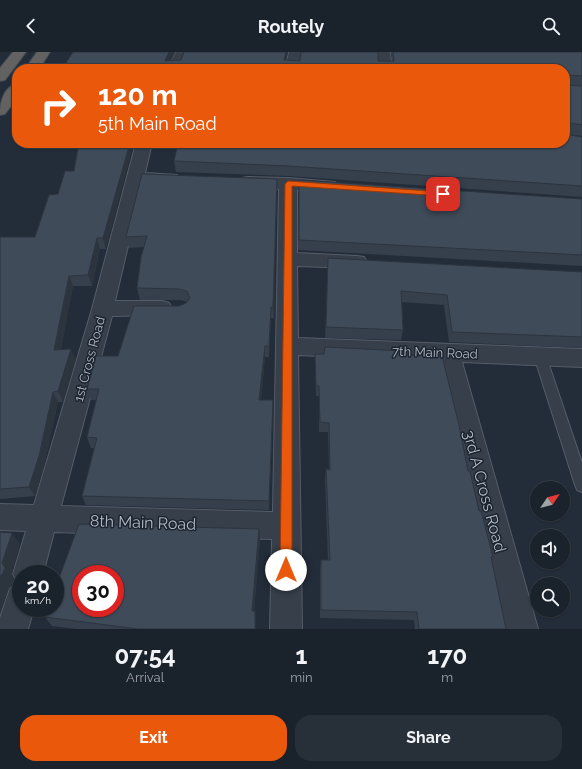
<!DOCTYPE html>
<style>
body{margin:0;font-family:Raleway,sans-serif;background:#272f38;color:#f1f3f6;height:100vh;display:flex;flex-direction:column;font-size:15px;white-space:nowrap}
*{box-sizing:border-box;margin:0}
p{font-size:13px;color:#9fa4a9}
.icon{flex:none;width:22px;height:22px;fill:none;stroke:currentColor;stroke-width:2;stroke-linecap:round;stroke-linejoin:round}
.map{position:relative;height:577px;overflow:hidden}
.panel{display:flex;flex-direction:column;background:#1a222c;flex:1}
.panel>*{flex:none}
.guide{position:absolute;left:12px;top:12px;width:558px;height:84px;border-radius:16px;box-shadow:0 1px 3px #0004,0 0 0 1px #383f48;background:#ea580c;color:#fff;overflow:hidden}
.needle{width:26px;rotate:55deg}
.controls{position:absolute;left:530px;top:429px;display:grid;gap:8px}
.controls a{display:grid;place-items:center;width:40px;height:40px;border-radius:50%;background:#1a222c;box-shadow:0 1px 3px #0004,0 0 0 1px #383f48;font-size:20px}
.speed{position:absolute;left:12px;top:513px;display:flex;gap:8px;font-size:20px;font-weight:700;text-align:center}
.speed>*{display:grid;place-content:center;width:52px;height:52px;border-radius:50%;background:#1a222c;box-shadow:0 1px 3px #0004,0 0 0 1px #383f48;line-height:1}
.speed small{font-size:10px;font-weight:400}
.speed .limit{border:6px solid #d22;background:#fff;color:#111}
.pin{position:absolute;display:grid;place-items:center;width:34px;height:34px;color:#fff;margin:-17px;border-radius:8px;box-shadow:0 2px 6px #0006}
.me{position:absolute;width:44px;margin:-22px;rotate:0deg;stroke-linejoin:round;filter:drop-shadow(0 0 3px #0008)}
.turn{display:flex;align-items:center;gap:14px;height:84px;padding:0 20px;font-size:18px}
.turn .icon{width:52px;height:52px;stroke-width:2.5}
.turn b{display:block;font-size:28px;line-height:34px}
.eta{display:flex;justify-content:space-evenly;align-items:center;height:68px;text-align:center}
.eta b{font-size:24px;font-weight:700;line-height:28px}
.button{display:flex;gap:8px;margin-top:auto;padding:8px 20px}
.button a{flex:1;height:46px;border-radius:16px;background:#ea580c;color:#fff;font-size:16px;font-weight:700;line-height:46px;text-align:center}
.button a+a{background:#272f38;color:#f1f3f6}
header{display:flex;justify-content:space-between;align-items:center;height:52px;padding:0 20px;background:#1a222c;font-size:18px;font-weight:700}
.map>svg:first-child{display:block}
</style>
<header><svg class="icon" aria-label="back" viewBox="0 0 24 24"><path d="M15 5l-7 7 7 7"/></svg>Routely<svg class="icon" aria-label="search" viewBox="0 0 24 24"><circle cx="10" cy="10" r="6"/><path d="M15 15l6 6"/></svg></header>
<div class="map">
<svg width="582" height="577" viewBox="0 0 582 577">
<rect width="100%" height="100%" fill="#232d3a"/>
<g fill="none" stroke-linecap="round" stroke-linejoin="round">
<defs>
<path id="service" d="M540,299L544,301L546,304L582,411V440L577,438L575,433L534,304L536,301Z"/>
<path id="minor" d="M176,0H188L181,17H167Z
M289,0H301L299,17H285Z
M378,0H390L392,17H378Z
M136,91H152L145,121L177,123L179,127L177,131L171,132L143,130L115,249H162L169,251L172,256L169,261L162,263L112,264L61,454L273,460L279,137L242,134L240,130L242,126L248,125L288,126L335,130L338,134L335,138L329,139L297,138V201L357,204L364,205L367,210L364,215L357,216L297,214L298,286L582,297V315L462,310L538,577H506L439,309L298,303L302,577H270L272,487L54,480L43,522H21V556H34L28,577H0V566L10,536L19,533L13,522L26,479L0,478V452L34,453L92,257Z"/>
<path id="trunk" d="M13,0H26L5,28L0,29V16Z
M37,0H50L39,17H25Z
M17,32V46L5,62L0,63C0,51 3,35 17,32Z"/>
</defs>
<use href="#service" stroke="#555d68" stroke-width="2"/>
<use href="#minor" stroke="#555d68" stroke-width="2"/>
<use href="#trunk" stroke="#424a55" stroke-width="2"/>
<use href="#service" fill="#363f4a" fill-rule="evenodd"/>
<use href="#minor" fill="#363f4a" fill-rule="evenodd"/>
<use href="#trunk" fill="#626260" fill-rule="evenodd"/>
</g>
<path fill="#36404d" d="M175,0L171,8H181L184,0H288L286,8L378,9H392L391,0H582V84L566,82L582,85V145L288,124L176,120L174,109L565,91V17H62Z
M79,91L106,197H100L92,234H73L61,297L76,307L63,350H58L44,414L35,444L0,447V185H35L58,142L74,119Z
M277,127L274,266H271L269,305H265L261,348H273V359L269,458L86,453L82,444L94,396H91L87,385L96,348H91L87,337L118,304L179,254L186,251L188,250L181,248H140L137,236L144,195L129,196L126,185Z
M299,128L582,147V214L298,198Z
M328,217L582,220V296L449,290L444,253L402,250L403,278L401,288L325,286Z
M315,302L404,303L468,419L479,459L493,505L492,508L506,577H415L414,568L320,566V516L321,508H328L325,427L326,417H329L328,380H319V344H316Z
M260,488L254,559H255L256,568V577H77L52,574L45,565Z"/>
<path fill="#2c343e" d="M169,0H175L167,17L165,9Z
M286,0H288L284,17V8Z
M130,91H134L106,197L103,186Z
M277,127V137L274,266L273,255Z
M97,186L100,197L92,234L88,223Z
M69,224L73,234L59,308L54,298Z
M271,255V266L269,305V294Z
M265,294V305L260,358L259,348Z
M71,297L76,307L63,350L58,339Z
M53,340L58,350L44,414L35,444L29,435Z
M273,348V359L269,458V449Z
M259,477L260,488L253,568L252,559Z
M12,481L20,492L12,522L14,527L12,534L9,536L0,561V524L2,511Z
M255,559L256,568V577H255Z"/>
<path fill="#3f4b59" stroke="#2c343e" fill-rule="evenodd" d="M73,0H169L165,9L181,8L184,0H286L284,8L300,9L301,0H378V9H394L393,0H582V24L567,23V33L582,34V73L569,71L567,79H565V17H62Z
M565,82L582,85V134L288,114L174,109L178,91H565Z
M79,91H130L103,186H97L88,223L69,224L54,298L71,297L58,339L53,340L39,404L29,435L0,437V185H35L49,143L58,142L65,119H74Z
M142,122L277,127L273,255H271L269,294H265L259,348H273L269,449L82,444L97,386L87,385L99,337H87L96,304H118L134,254H179L186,251L190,246L187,239L179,237L137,236L141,205L147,184L126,185Z
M299,128L582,147V203L299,188Z
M328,206L582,220V285L452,280L447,243L401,239L403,278L326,275Z
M325,295L404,299V303L442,304L459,373L468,419H470L479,459H481L493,505H491L506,577H419L417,560L321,558V508H330L326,417L330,418L329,371L320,370L319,334H316L315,302H324Z
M79,472L259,477L252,559H255V577H138L45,565L48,556H55V537ZM81,522H115V556H81Z
M0,480L12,481L2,511L5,516L2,523L0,524Z"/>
<path fill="#ea580c" stroke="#983908" d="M288,129L443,140L446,142L443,144L292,134V518L290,522L286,524L281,522L280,518L285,132Z"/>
<g text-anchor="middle" stroke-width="3" stroke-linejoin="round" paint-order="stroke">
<g font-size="13" fill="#b2bac6" stroke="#1c242f">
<text transform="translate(435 300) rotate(2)" y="5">7th Main Road</text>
<text transform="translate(89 307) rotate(-75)" y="5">1st Cross Road</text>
</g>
<g font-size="16" fill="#b2bac6" stroke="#1c242f">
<text transform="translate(485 439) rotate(75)" y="6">3rd A Cross Road</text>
<text transform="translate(143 470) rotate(2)" y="6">8th Main Road</text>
</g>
</g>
</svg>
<div class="controls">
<a><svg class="needle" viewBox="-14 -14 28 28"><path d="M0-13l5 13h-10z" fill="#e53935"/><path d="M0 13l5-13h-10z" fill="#9fa4a9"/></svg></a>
<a><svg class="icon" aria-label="sound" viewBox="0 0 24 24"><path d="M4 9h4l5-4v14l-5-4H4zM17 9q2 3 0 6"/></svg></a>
<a><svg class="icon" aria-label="search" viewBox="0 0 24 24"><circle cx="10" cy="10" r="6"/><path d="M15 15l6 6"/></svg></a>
</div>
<div class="speed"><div>20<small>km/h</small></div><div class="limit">30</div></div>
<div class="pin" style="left:443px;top:142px;background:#d93025"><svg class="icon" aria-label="arrive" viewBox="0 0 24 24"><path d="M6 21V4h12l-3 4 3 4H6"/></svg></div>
<svg class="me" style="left:286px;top:518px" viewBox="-20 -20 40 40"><circle r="19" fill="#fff"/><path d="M0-13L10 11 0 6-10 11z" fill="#ea580c"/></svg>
<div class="guide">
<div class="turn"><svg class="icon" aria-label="right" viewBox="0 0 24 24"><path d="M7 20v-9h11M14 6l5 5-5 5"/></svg><div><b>120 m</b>5th Main Road</div></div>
</div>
</div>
<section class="panel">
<div class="eta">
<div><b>07:54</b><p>Arrival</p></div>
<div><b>1</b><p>min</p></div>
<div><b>170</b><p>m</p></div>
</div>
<div class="button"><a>Exit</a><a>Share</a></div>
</section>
